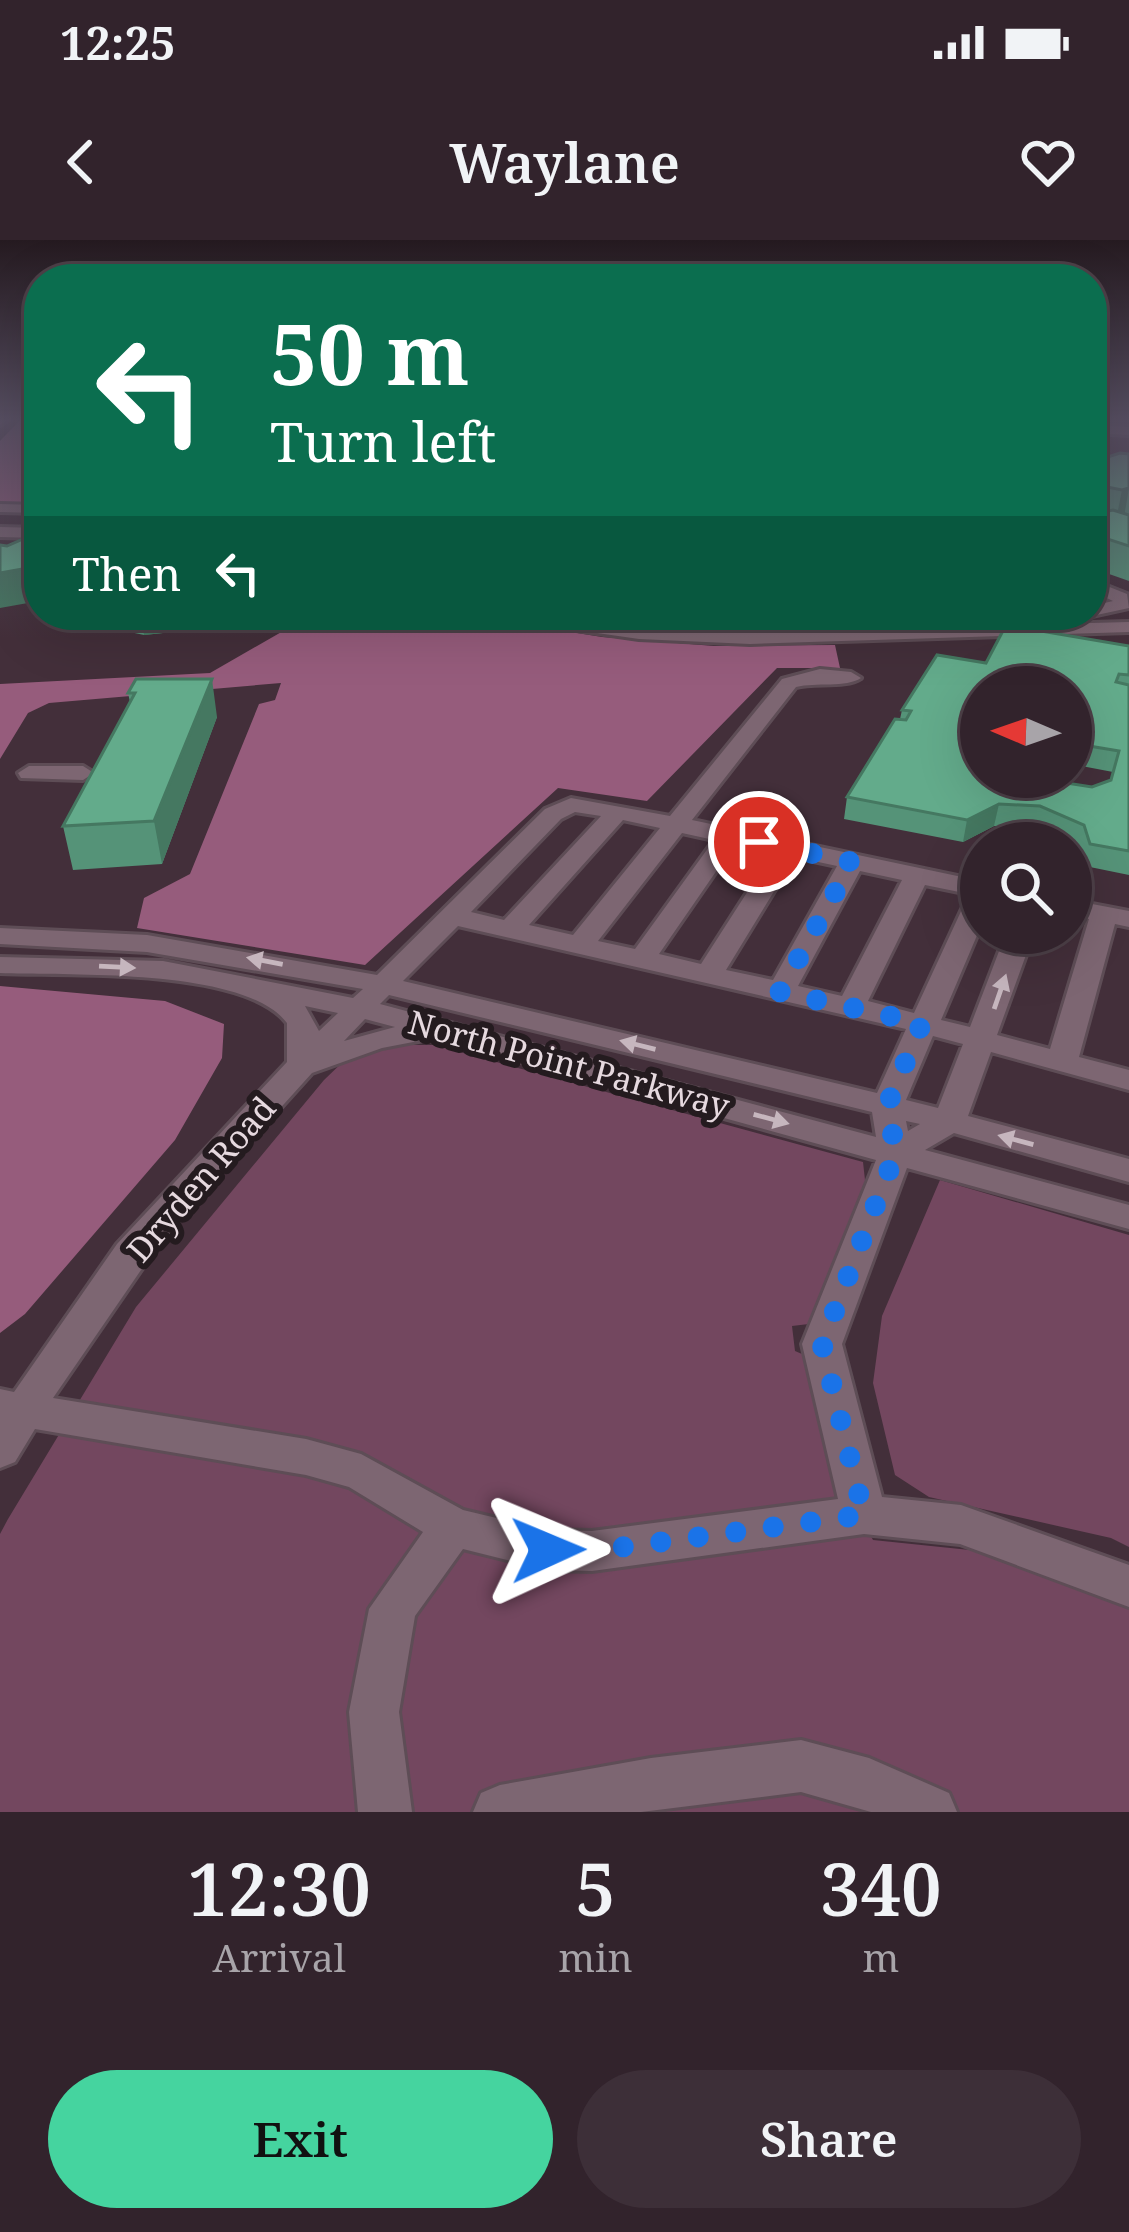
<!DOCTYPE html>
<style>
body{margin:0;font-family:"Noto Serif",serif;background:#3d2f38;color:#f1f3f6;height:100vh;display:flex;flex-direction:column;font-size:45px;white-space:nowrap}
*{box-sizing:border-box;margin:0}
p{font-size:39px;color:#a8a4a9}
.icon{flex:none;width:66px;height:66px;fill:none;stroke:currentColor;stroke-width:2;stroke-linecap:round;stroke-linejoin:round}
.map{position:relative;height:1572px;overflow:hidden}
.sheet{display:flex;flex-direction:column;background:#32232c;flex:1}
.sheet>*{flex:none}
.hud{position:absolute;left:24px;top:24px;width:1083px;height:366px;border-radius:48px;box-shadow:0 12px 48px #0002,0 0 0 3px #4d4048;background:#0b6e4f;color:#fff;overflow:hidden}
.needle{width:78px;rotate:272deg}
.controls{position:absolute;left:960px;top:426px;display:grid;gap:24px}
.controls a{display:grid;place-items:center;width:132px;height:132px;border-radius:50%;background:#32232c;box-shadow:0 12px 48px #0002,0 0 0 3px #4d4048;font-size:60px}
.pin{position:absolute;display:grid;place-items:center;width:102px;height:102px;color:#fff;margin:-51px;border:6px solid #fff;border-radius:50%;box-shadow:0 3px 12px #0007}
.me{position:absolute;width:132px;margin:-66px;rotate:89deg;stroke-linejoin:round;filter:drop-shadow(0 0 9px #0008)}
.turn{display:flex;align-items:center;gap:42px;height:252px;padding:0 48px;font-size:54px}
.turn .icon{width:156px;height:156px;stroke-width:2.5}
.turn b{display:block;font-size:84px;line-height:102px}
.then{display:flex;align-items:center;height:114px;padding:0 48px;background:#0003;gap:24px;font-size:45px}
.eta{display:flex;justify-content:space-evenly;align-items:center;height:204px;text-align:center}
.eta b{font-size:72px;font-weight:600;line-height:84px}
.cta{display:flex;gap:24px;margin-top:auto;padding:24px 48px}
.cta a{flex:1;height:138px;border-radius:72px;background:#45d49f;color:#111;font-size:48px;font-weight:600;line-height:138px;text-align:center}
.cta a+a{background:#3d2f38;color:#f1f3f6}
.status{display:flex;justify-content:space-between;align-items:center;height:84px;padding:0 60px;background:#32232c;direction:ltr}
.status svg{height:33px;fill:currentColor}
header{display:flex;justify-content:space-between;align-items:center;height:156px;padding:0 48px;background:#32232c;font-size:54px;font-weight:600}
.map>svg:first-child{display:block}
</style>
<div class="status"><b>12:25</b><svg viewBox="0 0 49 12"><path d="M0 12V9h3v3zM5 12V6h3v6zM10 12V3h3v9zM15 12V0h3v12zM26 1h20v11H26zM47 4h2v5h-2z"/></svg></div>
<header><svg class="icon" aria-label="back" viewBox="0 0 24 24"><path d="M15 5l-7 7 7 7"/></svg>Waylane<svg class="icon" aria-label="heart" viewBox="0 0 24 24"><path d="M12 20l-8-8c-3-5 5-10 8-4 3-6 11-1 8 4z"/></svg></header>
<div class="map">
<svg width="1129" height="1572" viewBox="0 0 1129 1572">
<rect width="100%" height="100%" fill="#432f3a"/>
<path fill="#73475f" d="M395,805H434L863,922L866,949L817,1083L792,1086L795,1111L816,1120L841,1242L873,1300L989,1312L1129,1358V1572H0V1294L8,1279L136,1067L324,840L349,816Z
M940,940L1129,995V1307L1111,1298L929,1257L895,1235L873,1143L882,1076Z"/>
<path fill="#965c7c" d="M22,178H39V263H0V201Z
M311,375H466L602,397L714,406L835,405L840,428H777L647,561L558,548L365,725L137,688L144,658L190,634L259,464L275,460L281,443L49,463L28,473L0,519V444L210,433Z
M0,746L165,761L224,784L222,818L175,900L25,1074L0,1093Z"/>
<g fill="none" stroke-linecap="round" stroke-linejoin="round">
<defs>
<path id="minor" d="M1092,185L1129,187V195L1092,193Z
M0,264L39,265V273L0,272Z
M0,287L39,288V298L0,297Z
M1092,340L1127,354L1129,368L1092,376L1087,375H1092V366L1113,361L1092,351Z
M497,375L750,392L1129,382V392L750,404L639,399L506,380Z
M820,429L851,432L861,438C846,448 816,442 796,447L692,580L981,641V686L941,780L970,787L1006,693H1034L997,795L1050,809L1089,679L1071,676V660L1129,671V687L1115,684L1079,817L1129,830V850L991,812L968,876L1129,919V942L954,893L925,910L1129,965V989L907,928L842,1104L882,1257L961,1265L1129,1325V1367L960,1304L864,1294L592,1331L547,1330L463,1309L415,1376L399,1472L412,1572H358L349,1472L369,1369L423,1292L349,1247L306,1235L35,1189L15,1222L0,1228V1149L14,1152L117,1004L287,822V783C244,727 69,736 0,733V717L163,721L353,758L363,749L147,712L0,704V688L147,695L377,735L545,569L571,558L670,576L782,439ZM575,572L601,576L504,680L471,672L561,579ZM623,580L660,588L573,695L529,685ZM682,593L714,600L635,709L598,701ZM735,604L773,612L701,724L659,714ZM795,617L837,626L773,740L726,730ZM860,631L902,640L842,756L798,746ZM925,645L969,654L914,773L868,761ZM458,686L906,789L877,853L403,741ZM389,755L872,872L876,897L380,764ZM305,766L338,773L319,791ZM365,779L395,787L344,801ZM933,796L963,804L938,868L906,860ZM434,798L876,920L802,1104L838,1259L592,1291L547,1290L463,1270L361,1214L306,1199L53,1158L163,998L312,833L382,808ZM906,881L920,884L908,891Z
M29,526H83L94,533L83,540L21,538L18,533Z
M801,1500L869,1518L949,1553L957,1572H871L801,1552L641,1572H473L481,1553L500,1545L651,1518Z"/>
<path id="major" d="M0,178H11L0,185Z"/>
</defs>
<use href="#minor" stroke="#5e4d56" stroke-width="6"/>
<use href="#major" stroke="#5e4d56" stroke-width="6"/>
<use href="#minor" fill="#7d6672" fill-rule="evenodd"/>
<use href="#major" fill="#a97391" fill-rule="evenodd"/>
</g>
<path fill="#559378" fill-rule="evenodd" d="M1129,214V341L1092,328V222Z
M95,375H191V380L163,393L144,395L97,385Z
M1129,406V635L1085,626L1078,607L1035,588L994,586L963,602L844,579L847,557L900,479L902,470L986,423ZM981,447H1071V524L1113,532L1111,540L1092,547L981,537Z
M136,439L217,477L162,624L73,630L63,586L130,462L128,453Z"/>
<path fill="#457861" d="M1129,248L1124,277L1116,280L1122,250Z
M39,326V361L0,368V333Z
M140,375H191V380L163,393L144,395Z
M212,439L217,477L162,624L154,581Z
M999,564L994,586L963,602L967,580Z"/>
<path fill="#63ab8b" stroke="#457861" stroke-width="3" fill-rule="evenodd" d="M1120,213L1129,214V248L1122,250L1092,244V222Z
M1113,270L1129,275V306L1092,294V274Z
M39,292V326L0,333V305L7,306Z
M1006,385L1129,406V435L1119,434L1116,442L1129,445V611L1090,604L1084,585L1040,566L999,564L967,580L847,557L895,479L906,480L911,471L902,470L937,415L986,423ZM981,447H1071V503L1119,511L1111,540L1092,547L1028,537H981Z
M136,439H212L154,581L63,586L135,453H128Z"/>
<defs><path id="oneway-solid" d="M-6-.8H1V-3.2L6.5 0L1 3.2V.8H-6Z" transform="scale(3)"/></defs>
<g fill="#c6b6be">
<use href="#oneway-solid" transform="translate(265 721) rotate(-169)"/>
<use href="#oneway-solid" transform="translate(117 727) rotate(3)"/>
<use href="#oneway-solid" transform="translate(1000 752) rotate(-71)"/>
<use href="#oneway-solid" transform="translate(638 805) rotate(-166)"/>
<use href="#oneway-solid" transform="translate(771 879) rotate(15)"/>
<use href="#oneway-solid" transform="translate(1016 900) rotate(-165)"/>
</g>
<linearGradient id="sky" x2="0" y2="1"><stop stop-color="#251a20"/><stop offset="0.45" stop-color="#554d60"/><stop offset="1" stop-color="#554d60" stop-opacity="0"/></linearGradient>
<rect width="1129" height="398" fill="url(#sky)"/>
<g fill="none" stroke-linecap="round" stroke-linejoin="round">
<path stroke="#1a73e8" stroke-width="21" stroke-dasharray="0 37.8" d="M548,1310L592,1311L864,1275L822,1104L896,912L887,866L922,783L780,752L852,622L759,602"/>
</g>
<g text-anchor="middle" stroke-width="12" stroke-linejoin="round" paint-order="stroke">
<g font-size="33" fill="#e6d9df" stroke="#241b1f">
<text transform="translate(569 824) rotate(15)" y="12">North Point Parkway</text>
<text transform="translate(201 939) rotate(-49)" y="12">Dryden Road</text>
</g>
</g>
</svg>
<div class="controls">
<a><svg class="needle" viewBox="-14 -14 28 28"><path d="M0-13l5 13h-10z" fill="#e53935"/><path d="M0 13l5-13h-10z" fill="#a8a4a9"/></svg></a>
<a><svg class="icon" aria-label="search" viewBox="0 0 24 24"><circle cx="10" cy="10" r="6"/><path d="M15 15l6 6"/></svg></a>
</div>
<div class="pin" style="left:759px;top:602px;background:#d93025"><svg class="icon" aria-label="arrive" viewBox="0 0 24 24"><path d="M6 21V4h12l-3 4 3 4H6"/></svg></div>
<svg class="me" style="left:548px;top:1310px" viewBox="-20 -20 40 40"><path d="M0-17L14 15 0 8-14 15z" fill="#1a73e8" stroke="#fff" stroke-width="4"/></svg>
<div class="hud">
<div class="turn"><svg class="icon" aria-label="left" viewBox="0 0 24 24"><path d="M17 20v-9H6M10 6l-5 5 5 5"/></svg><div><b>50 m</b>Turn left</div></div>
<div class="then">Then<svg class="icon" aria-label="left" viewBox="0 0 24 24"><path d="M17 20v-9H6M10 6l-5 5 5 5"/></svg></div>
</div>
</div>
<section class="sheet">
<div class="eta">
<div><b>12:30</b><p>Arrival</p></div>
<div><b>5</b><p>min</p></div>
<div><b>340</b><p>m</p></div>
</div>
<div class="cta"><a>Exit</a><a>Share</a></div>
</section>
